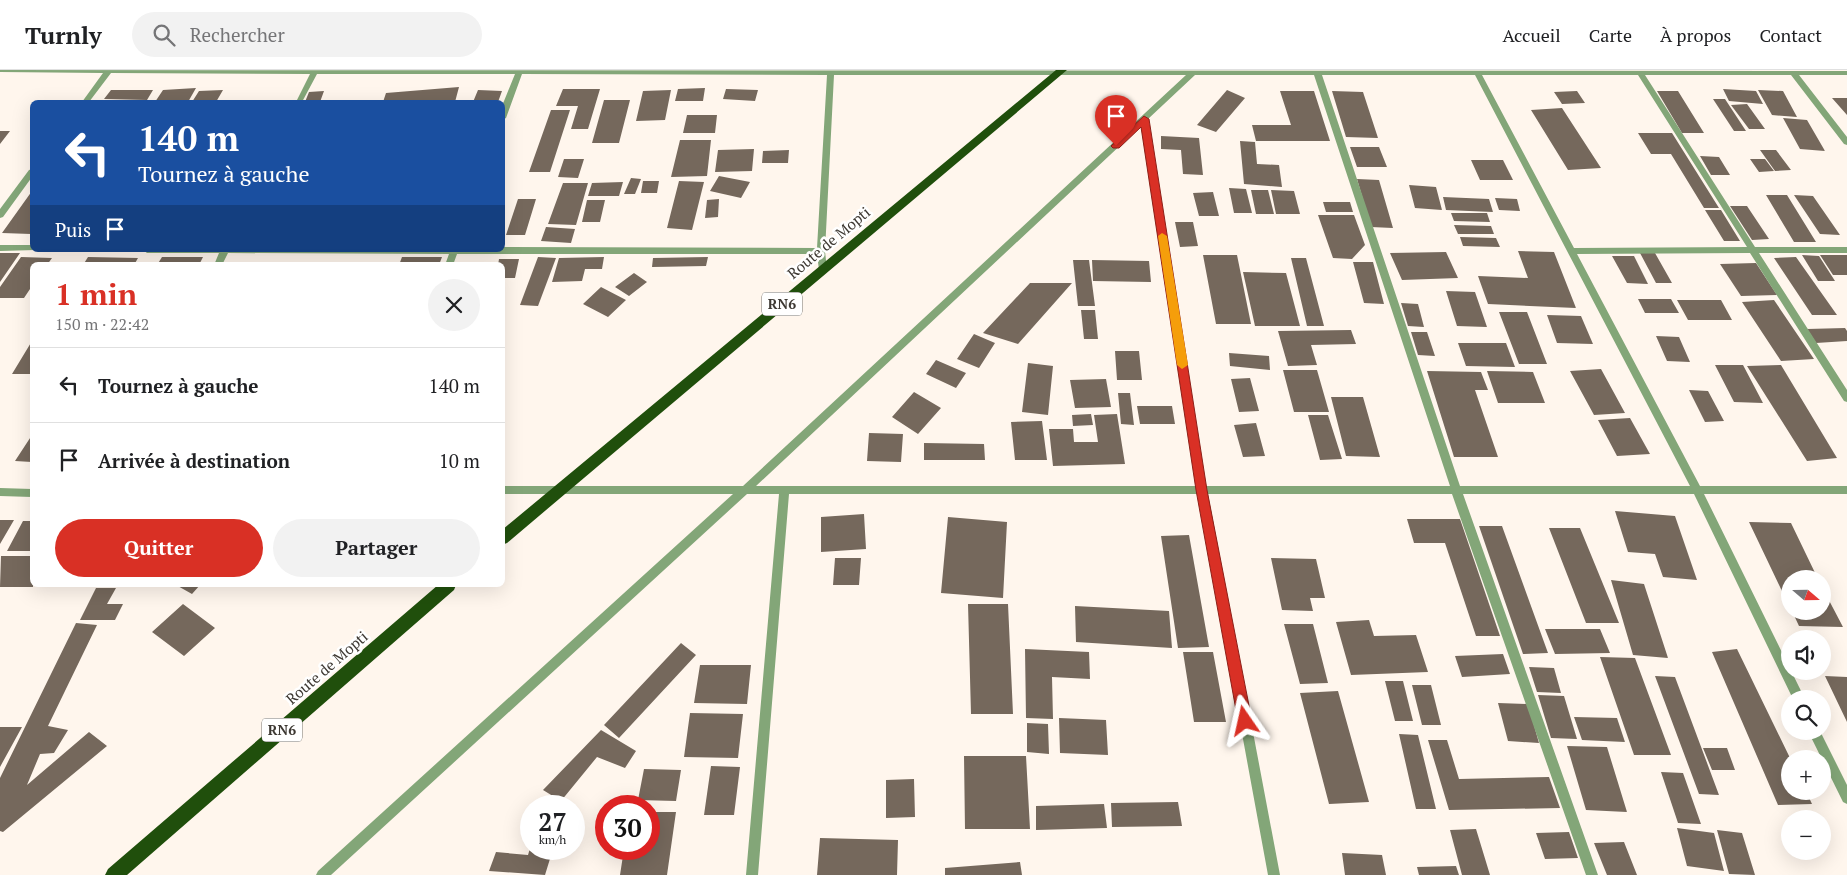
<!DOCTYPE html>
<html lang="fr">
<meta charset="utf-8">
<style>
body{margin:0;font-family:"PT Serif",serif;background:#f2f2f2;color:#202124;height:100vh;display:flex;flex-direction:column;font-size:19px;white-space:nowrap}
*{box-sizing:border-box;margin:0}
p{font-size:16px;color:#757577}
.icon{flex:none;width:28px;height:28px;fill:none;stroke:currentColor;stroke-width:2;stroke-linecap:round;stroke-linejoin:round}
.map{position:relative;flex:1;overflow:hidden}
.details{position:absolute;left:30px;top:192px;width:475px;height:325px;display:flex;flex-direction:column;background:#fff;border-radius:8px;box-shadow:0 5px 20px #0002}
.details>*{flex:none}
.hud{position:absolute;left:30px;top:30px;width:475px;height:152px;border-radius:8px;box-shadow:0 5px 20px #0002;background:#1a4fa0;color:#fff;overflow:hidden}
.needle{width:32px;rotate:110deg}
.buttons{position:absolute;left:1781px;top:500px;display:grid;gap:10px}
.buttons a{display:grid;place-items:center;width:50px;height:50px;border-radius:50%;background:#fff;box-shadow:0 5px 20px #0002;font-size:25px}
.speed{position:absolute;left:520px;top:725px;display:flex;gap:10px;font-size:25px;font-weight:700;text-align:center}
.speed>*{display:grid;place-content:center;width:65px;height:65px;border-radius:50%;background:#fff;box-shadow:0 5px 20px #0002;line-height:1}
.speed small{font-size:12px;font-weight:400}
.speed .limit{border:8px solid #d22;background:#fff;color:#111}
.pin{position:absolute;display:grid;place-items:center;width:42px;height:42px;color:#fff;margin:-51px -21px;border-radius:50% 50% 50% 0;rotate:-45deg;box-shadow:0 0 5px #0007}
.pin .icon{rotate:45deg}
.me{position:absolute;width:55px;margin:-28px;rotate:349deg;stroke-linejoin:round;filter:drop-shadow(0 0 4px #0008)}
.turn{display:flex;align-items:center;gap:18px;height:105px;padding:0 25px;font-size:22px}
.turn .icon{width:65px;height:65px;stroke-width:2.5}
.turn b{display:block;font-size:35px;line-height:42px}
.then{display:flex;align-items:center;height:48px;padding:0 25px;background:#0003;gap:10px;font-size:19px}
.round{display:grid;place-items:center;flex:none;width:52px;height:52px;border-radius:26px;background:#f2f2f2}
.overview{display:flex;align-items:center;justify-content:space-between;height:85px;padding:0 25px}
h1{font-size:30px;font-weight:700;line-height:38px;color:#d93025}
.action{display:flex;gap:10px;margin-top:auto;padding:10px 25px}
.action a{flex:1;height:58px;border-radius:30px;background:#d93025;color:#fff;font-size:20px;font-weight:700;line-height:58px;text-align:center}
.action a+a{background:#f2f2f2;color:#202124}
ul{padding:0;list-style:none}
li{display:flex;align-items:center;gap:15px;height:75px;padding:0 25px;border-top:1px solid #e0e0e0}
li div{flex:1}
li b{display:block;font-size:19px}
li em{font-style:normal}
header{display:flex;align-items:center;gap:30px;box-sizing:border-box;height:70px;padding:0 25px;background:#fff;border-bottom:1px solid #e0e0e0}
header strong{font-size:24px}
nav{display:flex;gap:28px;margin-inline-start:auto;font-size:18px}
.search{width:350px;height:45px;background:#f2f2f2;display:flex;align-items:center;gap:12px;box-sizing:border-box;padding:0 18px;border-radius:28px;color:#757577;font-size:19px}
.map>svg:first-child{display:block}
</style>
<header>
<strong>Turnly</strong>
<div class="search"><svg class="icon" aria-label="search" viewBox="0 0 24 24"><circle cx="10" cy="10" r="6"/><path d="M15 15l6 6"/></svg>Rechercher</div>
<nav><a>Accueil</a><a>Carte</a><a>À propos</a><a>Contact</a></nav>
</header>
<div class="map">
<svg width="1847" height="805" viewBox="0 0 1847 805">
<rect width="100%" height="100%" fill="#fff6ed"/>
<path fill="#75685c" d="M459,17L455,32H383L386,23Z
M196,18L188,32H155L163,20Z
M705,18L703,31H675L678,19Z
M563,19H600L588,59H571L578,36H556Z
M726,19L758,20L755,31L723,29Z
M1723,19L1756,21L1763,34L1729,31Z
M111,20H153L147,30L104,29Z
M223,20L216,32H192L199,21Z
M478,20L502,21L498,32H473Z
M671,20L665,50L636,51L643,21Z
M1227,20L1245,28L1216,62L1197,55Z
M1758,20L1783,21L1797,47L1772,45Z
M324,21L320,32H305L309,22Z
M1280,21H1314L1330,71H1256L1252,55H1291Z
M1332,21L1363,22L1378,68L1346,67Z
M1577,21L1585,33L1562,34L1554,22Z
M1657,21H1678L1704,63H1682Z
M1832,28H1847V45Z
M1713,29H1725L1746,61H1734Z
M604,30H630L619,73H592Z
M1747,34L1765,59H1749L1731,35Z
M1562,38L1601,98L1568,100L1531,40Z
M551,40H570L550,102H529Z
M687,45H717L715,63H683Z
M1783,48L1807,50L1825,81L1800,79Z
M0,61H10L0,74Z
M1638,63H1672L1719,138H1704L1671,84H1651Z
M1161,66L1199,68L1203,105L1183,104L1181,80L1161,79Z
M680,70H711L707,106L671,107Z
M1240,71L1255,72L1257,94L1279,95L1282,117L1244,114Z
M1350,77H1379L1387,97H1357Z
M754,79L752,101L715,102L718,80Z
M789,80L788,93H762L763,81Z
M1760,80H1776L1791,100L1775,101Z
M1700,86L1719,87L1730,105H1711Z
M564,89H584L578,108L558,107Z
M1750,89H1765L1774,101L1759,102Z
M1471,90H1503L1513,110H1480Z
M719,106L750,112L741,128L710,121Z
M631,108L641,109L635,124H624Z
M1357,109L1379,110L1393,158L1371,157Z
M643,111H659L657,123H641Z
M679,111L704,112L692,160L667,158Z
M623,112L619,126H588L592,113Z
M563,113H588L576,155L548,154Z
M1409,115L1436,117L1442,140L1415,138Z
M1229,118L1246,119L1252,143H1234Z
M1251,120H1268L1274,144H1256Z
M1271,120L1294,121L1300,144H1276Z
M32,121L31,164L2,163Z
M1213,122L1219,146H1199L1193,123Z
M1766,125H1787L1816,172H1794Z
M1794,125L1813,126L1840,165L1820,164Z
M1443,127L1489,129L1493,142L1446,140Z
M1495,128L1517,129L1520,141L1499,140Z
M518,129H536L525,165H506Z
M719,129L718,147L705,148L707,130Z
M587,130H605L600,152H582Z
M1323,132H1350L1353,142H1326Z
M1730,136H1747L1769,169L1752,170Z
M1705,140H1721L1740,171H1724Z
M1451,143H1487L1490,152L1454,151Z
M1318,145H1354L1365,175L1352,189L1333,188Z
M1175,152H1193L1198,176L1180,177Z
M1454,155L1491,156L1494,164H1458Z
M546,157L575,159L571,173L541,171Z
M1460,167L1496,168L1500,177L1463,176Z
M1518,181L1554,182L1576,238L1488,234L1478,206L1528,208Z
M1446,182L1458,208L1402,210L1390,183Z
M0,183H20L0,212Z
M1640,183H1655L1672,213H1656Z
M1203,185H1237L1251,254H1216Z
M1802,185L1819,186L1835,211H1818Z
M1820,185H1847V205H1833Z
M1612,186H1634L1648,214L1627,213Z
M21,187L52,188L47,195H32V216L24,228H0V217Z
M88,187L138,188L134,195H83Z
M162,187H203L199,195H157Z
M402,187H442L439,195H399Z
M538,187L556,188L538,236L520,235Z
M604,187L602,199H585L582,211L552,212L559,188Z
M708,187L706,196L652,197L653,188Z
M1796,187L1837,245H1812L1774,188Z
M1291,188H1306L1324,256H1307Z
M499,189H519L515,208H502V195H498Z
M1073,190H1089L1095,236H1078Z
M1092,190L1149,191L1151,212L1093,211Z
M1353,192H1373L1384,234L1364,233Z
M1756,193L1777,225L1741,226L1720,194Z
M1243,202L1286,203L1300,256H1255Z
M634,203L647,212L629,226L615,217Z
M1030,213H1072L1018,274L983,263Z
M601,217L626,230L608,247L583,234Z
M1446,221L1475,222L1487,257L1457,256Z
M1638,229H1671L1679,243H1645Z
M1677,230H1721L1732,250H1688Z
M1774,230L1814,289L1781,291L1742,232Z
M1401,233L1418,234L1424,257L1408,256Z
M1081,240H1095L1098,269H1084Z
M1499,242H1527L1547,294H1519Z
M1547,245L1581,246L1593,274L1557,273Z
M1845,258L1847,261V271L1816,273L1807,259Z
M1351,260L1356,274L1311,275L1317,295L1288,296L1278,261Z
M1411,262H1427L1435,286L1418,285Z
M974,264L995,273L979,298L957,289Z
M1656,266L1679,267L1690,292L1667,291Z
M32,271V304H12Z
M1458,273H1506L1515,297L1466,296Z
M1115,281H1139L1142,310H1117Z
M1229,283L1269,286L1270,300L1230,296Z
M936,290L966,303L956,318L926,304Z
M1028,293L1053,296L1048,345L1022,342Z
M1715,295H1743L1763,333L1734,332Z
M1781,295L1837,388L1807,391L1747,296Z
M1601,299L1625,343L1594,345L1570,301Z
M1283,300H1317L1329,342H1294Z
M1427,301L1481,302L1488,320H1475L1498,387H1454Z
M1487,301L1533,302L1545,333H1498Z
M1250,308L1259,341L1239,342L1231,309Z
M1106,309L1111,337L1075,338L1070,310Z
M1689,320L1708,321L1724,351L1705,352Z
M914,322L941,338L918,364L892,347Z
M1118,323H1130L1134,355L1121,354Z
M1331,327H1363L1380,387L1346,386Z
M1137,336H1172L1175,354H1140Z
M1091,344L1093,355L1073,356L1072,345Z
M1117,344L1125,394L1053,396L1049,359H1073L1074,372H1098L1094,345Z
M1308,345H1328L1342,389L1320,390Z
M1630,348L1650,384L1617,386L1598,350Z
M1042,351L1047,390H1015L1011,352Z
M1256,353L1265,386L1243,387L1234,355Z
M869,363L903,364L901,392L867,391Z
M32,365V392L15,391Z
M924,373L984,374L985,390H924Z
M1615,441L1675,446L1697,510L1663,507L1655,484L1628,482Z
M864,444L866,479L821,482V447Z
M948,447L1007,452L1003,528L941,523Z
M1407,449H1460L1500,566H1476L1445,473H1414Z
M0,450H14L0,474Z
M23,451H32V481H7Z
M1749,452L1791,453L1818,509H1790V538Z
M1479,456H1502L1548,583L1523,584Z
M1549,458H1580L1619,553H1586Z
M1189,465L1209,577L1178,578L1161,466Z
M1,486H32L33,517H0Z
M835,488H861L859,515H833Z
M1271,488L1316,489L1325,528H1310L1313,541L1282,540Z
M1611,510L1644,514L1668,588L1633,585Z
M176,515H200L192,524Z
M1822,517L1843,557L1799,556L1792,541H1822Z
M96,518H116L107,534H123L115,550H80Z
M183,534L215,558L184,586L152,562Z
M968,534H1008L1013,644H971Z
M1075,536L1169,541L1172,578L1076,572Z
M1369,550L1374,566L1416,565L1428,602L1351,605L1336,552Z
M76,553L97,555L48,656L68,660L54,683L40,684L27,715L89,662L107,676L3,762L0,761V708Z
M1284,554H1313L1328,613L1300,614Z
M1545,559H1600L1610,583L1555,584Z
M681,573L696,585L619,668L604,655Z
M1025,579L1089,582L1090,609L1052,607L1053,649L1026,648Z
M1737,579L1790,688V721H1806L1812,734L1778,735L1712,582Z
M1183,582H1213L1226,652H1194Z
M1503,584L1510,604L1462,607L1455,586Z
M1600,587L1635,588L1671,685H1634Z
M700,595H751L747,634L694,633Z
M1529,597L1554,598L1561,623L1537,622Z
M1655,606L1675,607L1719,725L1699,724Z
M1825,606L1847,607V652Z
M1385,611H1403L1413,651H1395Z
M1412,615H1431L1441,655H1422Z
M1338,621L1369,732L1329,734L1300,623Z
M1538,625L1564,626L1577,669L1551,668Z
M1498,633L1528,634L1539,673L1508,671Z
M690,643L743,644L738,688L684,687Z
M1574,647L1617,648L1625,672L1582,670Z
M1059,648L1106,650L1108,685L1060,683Z
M1027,653L1048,654L1049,684L1027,682Z
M0,657H22L0,697Z
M601,660L636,681L625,698L597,687L561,731L543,720Z
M1399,664L1418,665L1436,739H1416Z
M1428,670H1447L1459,709L1549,707L1560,738L1449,740Z
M1567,676L1607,677L1627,742L1586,740Z
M1703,678H1727L1735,700H1712Z
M964,686H1026L1030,759H965Z
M711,696L740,697L734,745H704Z
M644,699L681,700L676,731L638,730Z
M1661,702L1683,703L1701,754L1678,753Z
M914,709L915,747L886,748V710Z
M1178,732L1182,756L1112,757L1111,733Z
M1104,734L1107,758L1036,760V736Z
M649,742H676L667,805H620L624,779H649Z
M1677,758L1714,763L1724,801L1687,796Z
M1476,759L1490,805H1462L1450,760Z
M1717,760L1742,763L1755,805L1729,804Z
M1569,762L1578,788L1545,789L1536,763Z
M820,768L898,770L897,805H817Z
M1624,772L1637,805H1607L1594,773Z
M531,775V779H553L545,805L489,801L496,782L528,785Z
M1342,783L1382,785L1386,805H1345Z
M1020,792L1022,805H945V798Z
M1456,796L1459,805H1419L1417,797Z"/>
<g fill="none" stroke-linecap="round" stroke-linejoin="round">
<path fill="#83a678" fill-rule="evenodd" d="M0,0L1847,1V5H1799L1847,67V75L1844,74L1791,5H1645L1755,177H1847V183H1759L1847,320V332L1844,331L1750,183L1577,184L1700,416H1847V424H1704L1805,629H1793L1694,424H1463L1598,805H1586L1452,424H1208L1280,805H1268L1198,424H789L758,805H746L779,424H747L331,805H316L318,801L733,424H502V416H743L1186,5H834L825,181L827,200L823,203L819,200L817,184H457L453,195H445L449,184L228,183L222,195H214L219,183H147L143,180H502V177L817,178L827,5L522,4L506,48L502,50V36L515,4H317L302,32H296L310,4L111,3L89,32H82L103,3L0,2ZM1195,5H1314L1450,416H1206L1148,49ZM1322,5H1475L1690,416H1460ZM1482,5H1638L1747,177L1574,178ZM1141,56L1196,416H756Z
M32,99V107L3,147L0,148V139L29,100Z
M0,175H32V180H35L0,181Z
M0,418L32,419V427L0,426Z
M1808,661H1820L1847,715V734L1843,732Z"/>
<path fill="#204f0c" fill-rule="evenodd" d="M1056,0H1067L507,473L502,475V460Z
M438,515H456L454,520L127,805H105L108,799Z"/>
</g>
<path fill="#d93025" stroke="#8d1f18" d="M1144,46L1149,49L1207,420L1252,651L1250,656L1245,658L1240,656L1238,651L1196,420L1141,57L1119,78H1113L1111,76Z"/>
<path fill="#f59e0b" d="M1162,163L1167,166L1188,295L1182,299L1177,295L1158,166Z"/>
<g text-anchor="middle" stroke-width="5" stroke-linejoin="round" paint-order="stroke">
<g fill="#fff" stroke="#777470" stroke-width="1">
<rect x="762" y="222.5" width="40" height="23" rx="4"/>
<rect x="262" y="648.5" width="40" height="23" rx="4"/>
</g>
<g font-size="14" font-weight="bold" fill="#3d3832">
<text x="782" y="239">RN6</text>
<text x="282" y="665">RN6</text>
</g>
<g font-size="15" fill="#3d3832" stroke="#fff">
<text transform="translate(829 173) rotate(-40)" y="5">Route de Mopti</text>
<text transform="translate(327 598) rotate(-41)" y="5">Route de Mopti</text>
</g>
</g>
</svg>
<div class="buttons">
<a><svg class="needle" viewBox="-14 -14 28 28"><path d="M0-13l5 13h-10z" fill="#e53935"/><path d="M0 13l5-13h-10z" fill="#757577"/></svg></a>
<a><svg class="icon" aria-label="sound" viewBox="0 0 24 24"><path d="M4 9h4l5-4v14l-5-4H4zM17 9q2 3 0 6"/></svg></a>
<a><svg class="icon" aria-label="search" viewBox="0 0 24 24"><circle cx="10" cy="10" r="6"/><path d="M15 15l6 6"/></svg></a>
<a>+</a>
<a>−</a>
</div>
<div class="speed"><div>27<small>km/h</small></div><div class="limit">30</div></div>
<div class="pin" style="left:1116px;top:76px;background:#d93025"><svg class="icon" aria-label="arrive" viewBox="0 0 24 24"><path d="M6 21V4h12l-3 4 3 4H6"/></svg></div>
<svg class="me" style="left:1245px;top:651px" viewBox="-20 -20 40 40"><path d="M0-17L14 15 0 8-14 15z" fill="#d93025" stroke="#fff" stroke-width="4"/></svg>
<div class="hud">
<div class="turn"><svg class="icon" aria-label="left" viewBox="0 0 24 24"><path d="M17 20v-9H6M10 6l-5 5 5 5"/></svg><div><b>140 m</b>Tournez à gauche</div></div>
<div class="then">Puis<svg class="icon" aria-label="arrive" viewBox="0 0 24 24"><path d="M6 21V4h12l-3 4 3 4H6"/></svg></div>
</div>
<section class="details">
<div class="overview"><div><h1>1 min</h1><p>150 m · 22:42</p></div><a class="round"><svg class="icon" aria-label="close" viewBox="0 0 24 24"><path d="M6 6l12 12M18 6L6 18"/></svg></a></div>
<ul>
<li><svg class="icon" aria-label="left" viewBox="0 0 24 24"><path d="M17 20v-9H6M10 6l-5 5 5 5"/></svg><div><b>Tournez à gauche</b></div><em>140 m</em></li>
<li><svg class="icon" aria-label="arrive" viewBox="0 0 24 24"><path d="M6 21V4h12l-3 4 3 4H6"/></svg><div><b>Arrivée à destination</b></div><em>10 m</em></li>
</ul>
<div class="action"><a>Quitter</a><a>Partager</a></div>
</section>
</div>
